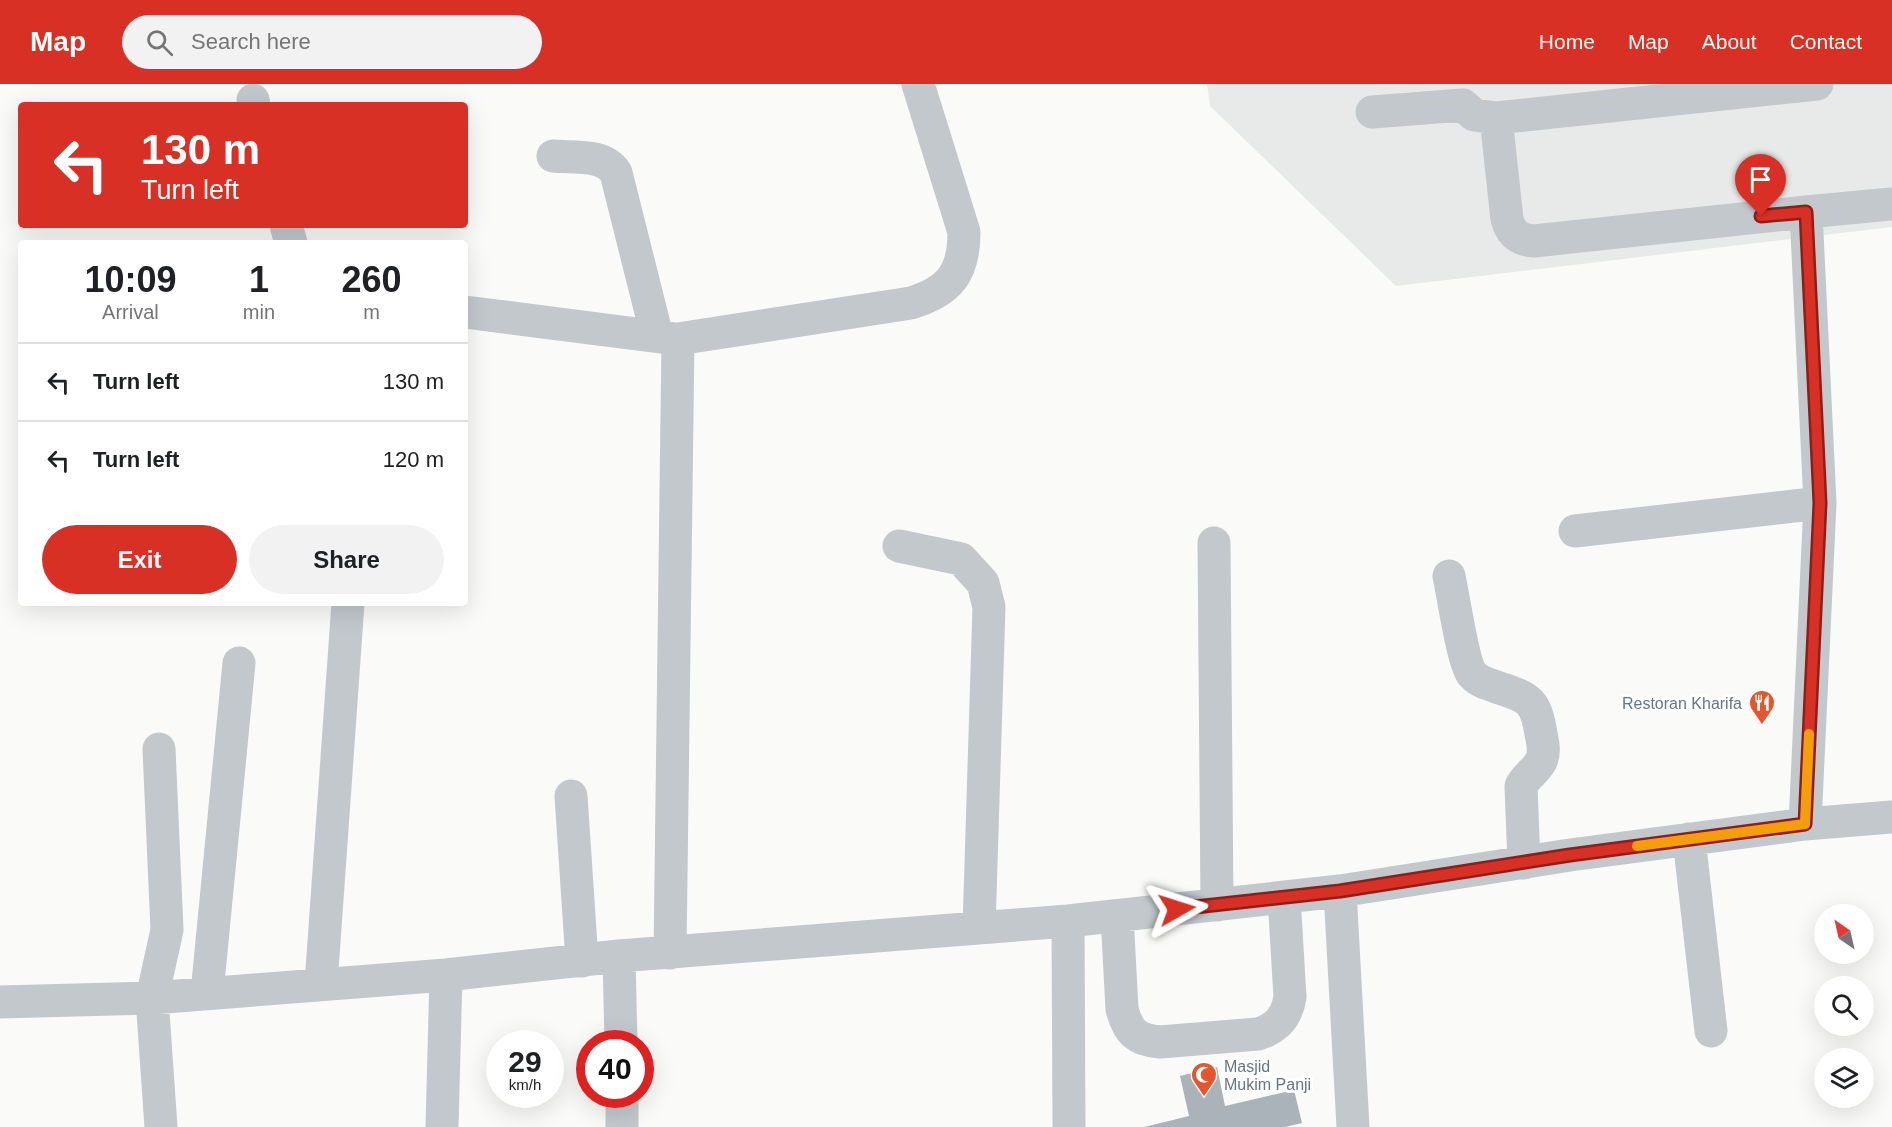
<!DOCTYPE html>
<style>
body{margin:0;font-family:Arial,sans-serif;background:#f2f2f2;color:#202124;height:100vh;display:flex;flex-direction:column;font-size:22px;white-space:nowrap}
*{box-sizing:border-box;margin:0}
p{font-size:20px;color:#757577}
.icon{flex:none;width:33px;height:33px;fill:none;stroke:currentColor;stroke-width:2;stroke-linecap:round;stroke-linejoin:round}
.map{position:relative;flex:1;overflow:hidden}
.drawer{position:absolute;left:18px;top:156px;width:450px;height:366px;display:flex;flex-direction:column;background:#fff;border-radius:6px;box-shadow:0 6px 24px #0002}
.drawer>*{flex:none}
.banner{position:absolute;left:18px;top:18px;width:450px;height:126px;border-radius:6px;box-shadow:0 6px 24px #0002;background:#d93025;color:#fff;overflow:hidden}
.needle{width:39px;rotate:326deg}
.controls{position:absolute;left:1814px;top:820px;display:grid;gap:12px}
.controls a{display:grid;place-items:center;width:60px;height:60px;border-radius:50%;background:#fff;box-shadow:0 6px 24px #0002;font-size:30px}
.speed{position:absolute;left:486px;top:946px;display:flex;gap:12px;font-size:30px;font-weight:700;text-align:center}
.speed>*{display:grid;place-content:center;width:78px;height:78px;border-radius:50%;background:#fff;box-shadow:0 6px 24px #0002;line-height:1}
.speed small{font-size:15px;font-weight:400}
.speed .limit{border:9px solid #d22;background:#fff;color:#111}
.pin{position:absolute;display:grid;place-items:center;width:51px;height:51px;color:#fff;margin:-62px -26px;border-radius:50% 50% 50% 0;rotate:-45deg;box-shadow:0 0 6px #0007}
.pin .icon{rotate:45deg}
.me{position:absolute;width:66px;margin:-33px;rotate:84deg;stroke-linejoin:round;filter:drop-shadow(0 0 4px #0008)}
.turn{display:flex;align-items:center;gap:21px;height:126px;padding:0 24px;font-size:27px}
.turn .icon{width:78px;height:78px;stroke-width:2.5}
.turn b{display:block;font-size:42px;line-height:51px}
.eta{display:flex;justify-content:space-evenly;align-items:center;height:102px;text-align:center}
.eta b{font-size:36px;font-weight:800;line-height:42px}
.primary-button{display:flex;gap:12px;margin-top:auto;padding:12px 24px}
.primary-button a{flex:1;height:69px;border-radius:36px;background:#d93025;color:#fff;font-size:24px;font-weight:800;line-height:69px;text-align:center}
.primary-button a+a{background:#f2f2f2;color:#202124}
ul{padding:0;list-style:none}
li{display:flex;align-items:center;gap:18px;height:78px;padding:0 24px;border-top:2px solid #e0e0e0}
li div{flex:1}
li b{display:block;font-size:22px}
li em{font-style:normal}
header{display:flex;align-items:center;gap:36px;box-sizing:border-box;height:84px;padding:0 30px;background:#d93025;color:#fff}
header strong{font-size:28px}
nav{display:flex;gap:33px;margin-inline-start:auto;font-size:21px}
.search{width:420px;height:54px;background:#f2f2f2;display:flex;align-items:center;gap:15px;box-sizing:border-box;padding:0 21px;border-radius:33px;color:#757577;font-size:22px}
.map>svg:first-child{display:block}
</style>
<header>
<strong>Map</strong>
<div class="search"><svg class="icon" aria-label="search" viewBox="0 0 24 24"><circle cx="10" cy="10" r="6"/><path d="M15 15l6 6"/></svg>Search here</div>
<nav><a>Home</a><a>Map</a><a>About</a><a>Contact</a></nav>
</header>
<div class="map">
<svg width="1892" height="1043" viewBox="0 0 1892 1043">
<rect width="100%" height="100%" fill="#fafaf8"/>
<path fill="#e8e9e9" d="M1207,0H1892V143L1396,202L1210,22Z"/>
<path fill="#aab3b9" d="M1217,983L1225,1022L1294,1006L1302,1039L1285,1043H1144L1189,1032L1180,992Z"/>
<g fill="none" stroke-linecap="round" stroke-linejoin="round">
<path stroke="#c3c8cc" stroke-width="33" d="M253,16L254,21
M1372,28L1463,21L1474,31L1496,34
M553,72C573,74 604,69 616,89L657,252
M1806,128L1892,120
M286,141L291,159
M465,228L676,255
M1575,447L1820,419
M1214,459L1217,821
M899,462L961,475L983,499L989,523L979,844
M1449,492C1453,510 1463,579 1472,590C1477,596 1484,599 1491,601C1526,614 1535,611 1541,650C1543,659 1545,669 1541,677C1536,687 1526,692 1521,702L1524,779
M159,665L167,846L152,914L161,1043
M571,712L582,877
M1805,740L1820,419L1806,128L1534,157C1519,156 1511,150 1507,135L1496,34L1817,0
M1689,755L1711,947
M1340,807L1353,1043
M1117,832L1122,925C1128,948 1136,956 1160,958L1258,950C1277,944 1287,933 1290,913L1284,813
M1068,837L1069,1043
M670,869L678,255L911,219C950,207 964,189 964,148L918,0
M619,872L621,960
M321,900L348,519
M207,909L239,579
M0,918L152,914L446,891L619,872L1068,837L1340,807L1570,771L1805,740L1892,733
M442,1043L446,891
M622,1043V1011"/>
</g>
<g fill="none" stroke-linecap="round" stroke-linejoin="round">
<defs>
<path id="route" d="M1177,825L1340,807L1570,771L1805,740L1820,419L1806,128L1761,132"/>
</defs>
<use href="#route" stroke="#8d1f18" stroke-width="15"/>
<use href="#route" stroke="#d93025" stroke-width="10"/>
<path stroke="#f59e0b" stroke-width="10" d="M1637,762L1805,740L1809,650"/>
</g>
<defs>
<symbol id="restaurant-pin" viewBox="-11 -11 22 30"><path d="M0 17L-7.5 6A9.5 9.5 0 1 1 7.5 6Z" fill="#e4572e" stroke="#fff"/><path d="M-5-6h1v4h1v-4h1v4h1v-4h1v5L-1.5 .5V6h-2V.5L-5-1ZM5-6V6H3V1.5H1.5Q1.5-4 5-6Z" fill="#fff"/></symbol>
<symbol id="mosque-pin" viewBox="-11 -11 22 30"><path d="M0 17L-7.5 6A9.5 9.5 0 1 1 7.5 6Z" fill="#e4572e" stroke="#fff"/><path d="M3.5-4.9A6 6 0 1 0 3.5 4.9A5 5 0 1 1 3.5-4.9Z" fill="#fff"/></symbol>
</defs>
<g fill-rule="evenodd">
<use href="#restaurant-pin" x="1747" y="604" width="30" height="40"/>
<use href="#mosque-pin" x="1189" y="976" width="30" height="40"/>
</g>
<g text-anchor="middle" stroke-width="6" stroke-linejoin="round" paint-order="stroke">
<g font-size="16" fill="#657683" stroke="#fff" text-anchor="end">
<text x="1742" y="625">Restoran Kharifa</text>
<text x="1224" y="988" text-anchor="start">Masjid<tspan x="1224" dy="18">Mukim Panji</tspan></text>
</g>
</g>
</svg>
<div class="controls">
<a><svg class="needle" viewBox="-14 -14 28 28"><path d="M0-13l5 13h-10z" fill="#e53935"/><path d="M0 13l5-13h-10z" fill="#757577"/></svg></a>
<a><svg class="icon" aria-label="search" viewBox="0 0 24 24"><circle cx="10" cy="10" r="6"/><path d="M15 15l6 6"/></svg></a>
<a><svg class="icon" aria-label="layers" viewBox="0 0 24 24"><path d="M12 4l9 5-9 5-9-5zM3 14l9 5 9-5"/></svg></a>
</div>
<div class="speed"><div>29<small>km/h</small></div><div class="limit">40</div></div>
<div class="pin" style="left:1761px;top:132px;background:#d93025"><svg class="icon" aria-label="arrive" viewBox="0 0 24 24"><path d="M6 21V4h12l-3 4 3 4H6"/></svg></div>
<svg class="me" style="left:1177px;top:825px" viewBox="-20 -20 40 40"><path d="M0-17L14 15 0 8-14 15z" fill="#d93025" stroke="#fff" stroke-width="4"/></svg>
<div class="banner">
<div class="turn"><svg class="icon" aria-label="left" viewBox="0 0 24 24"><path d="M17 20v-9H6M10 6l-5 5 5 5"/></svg><div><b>130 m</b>Turn left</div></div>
</div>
<section class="drawer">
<div class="eta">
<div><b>10:09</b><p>Arrival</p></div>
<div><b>1</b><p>min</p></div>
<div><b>260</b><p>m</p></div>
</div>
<ul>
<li><svg class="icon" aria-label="left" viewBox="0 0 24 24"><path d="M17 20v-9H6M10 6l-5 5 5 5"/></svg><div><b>Turn left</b></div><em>130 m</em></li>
<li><svg class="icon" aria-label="left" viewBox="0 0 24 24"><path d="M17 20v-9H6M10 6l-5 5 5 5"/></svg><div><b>Turn left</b></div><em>120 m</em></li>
</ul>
<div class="primary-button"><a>Exit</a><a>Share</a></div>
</section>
</div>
